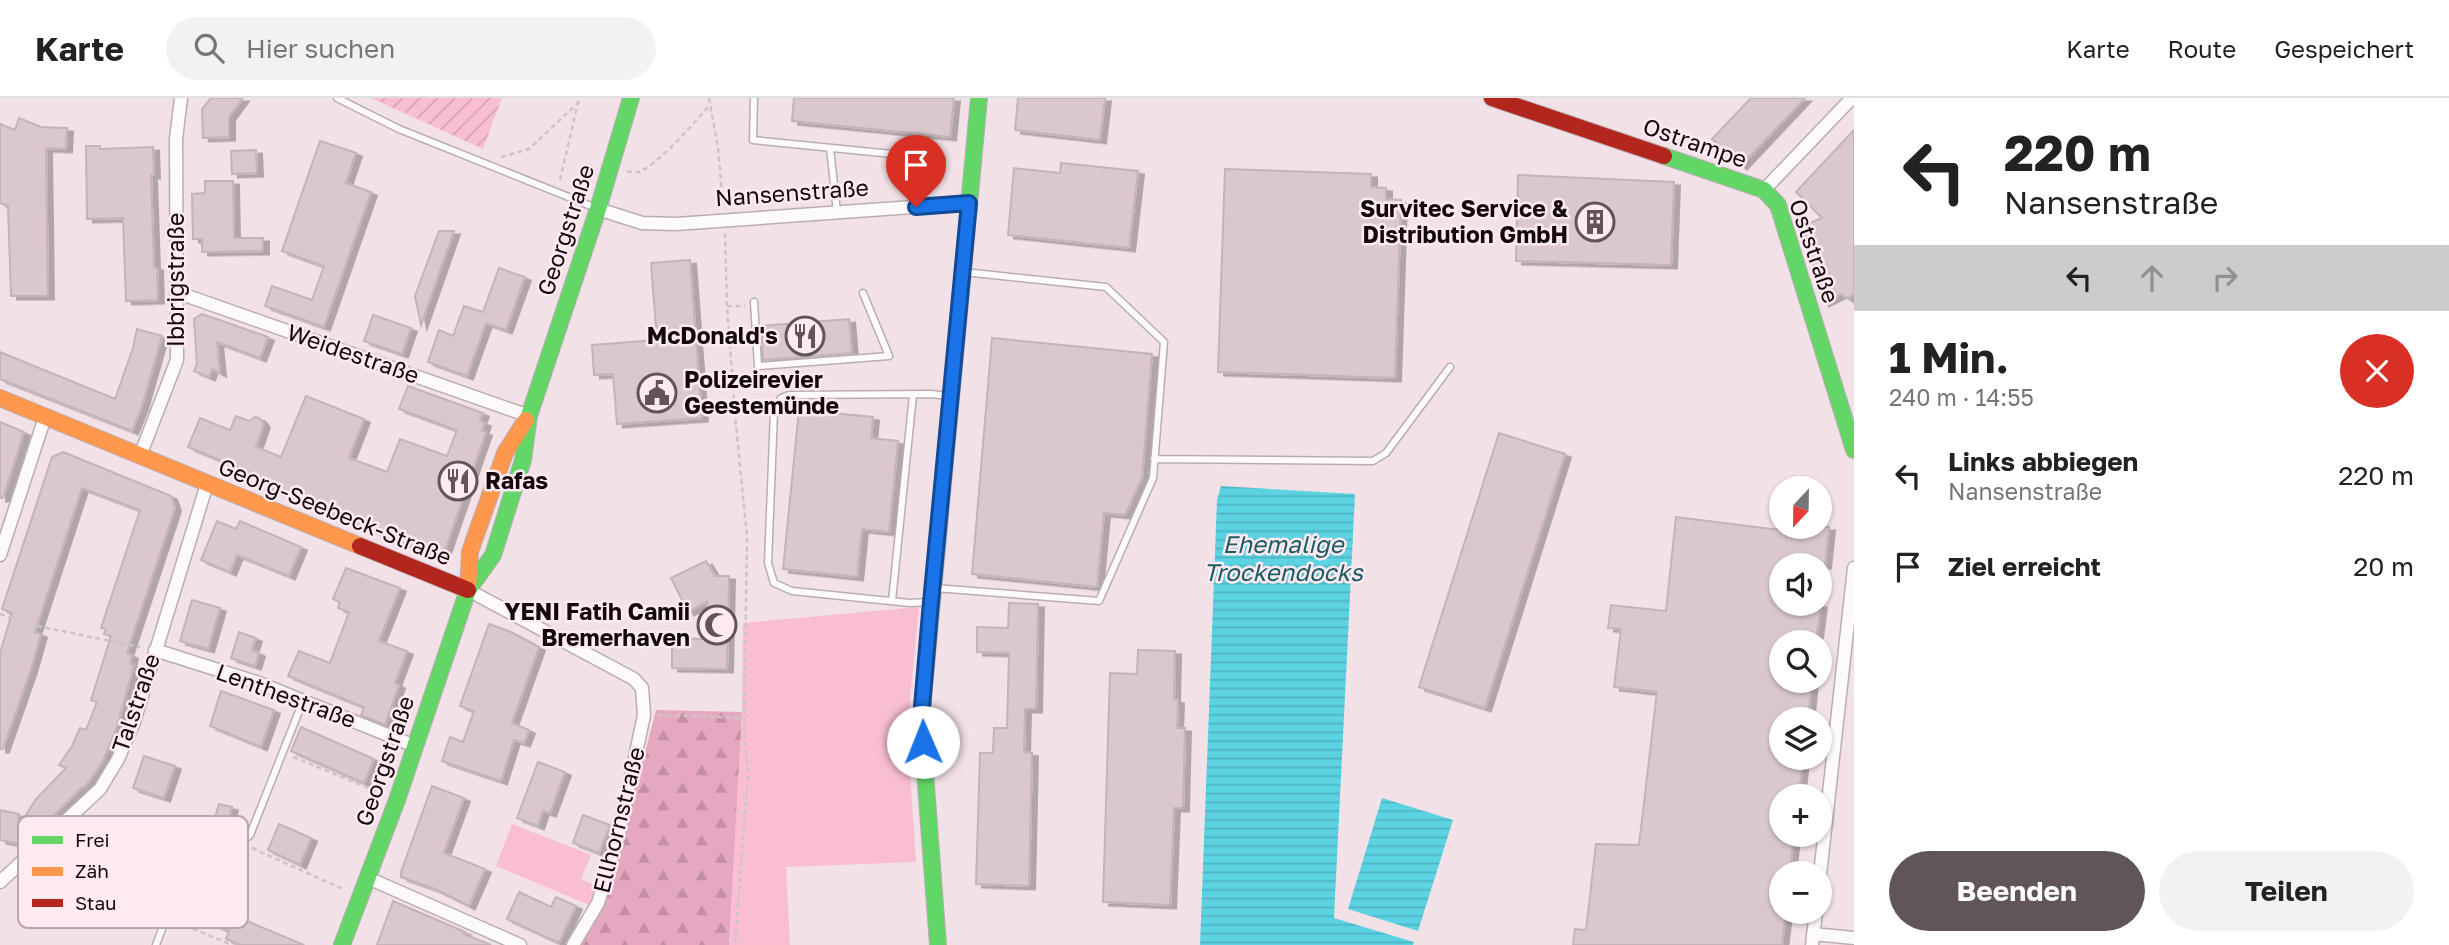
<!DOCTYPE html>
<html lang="de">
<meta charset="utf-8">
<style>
body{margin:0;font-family:"Golos Text",sans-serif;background:#f2f2f2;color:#222;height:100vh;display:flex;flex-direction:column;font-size:26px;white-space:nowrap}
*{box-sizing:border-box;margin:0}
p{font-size:23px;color:#767676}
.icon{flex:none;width:38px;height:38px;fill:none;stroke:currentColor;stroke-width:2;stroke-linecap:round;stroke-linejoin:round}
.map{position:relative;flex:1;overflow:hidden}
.details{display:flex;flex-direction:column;background:#fff;width:595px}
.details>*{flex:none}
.guide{background:#fff;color:#222;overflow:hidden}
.needle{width:46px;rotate:202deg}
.controls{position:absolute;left:1769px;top:378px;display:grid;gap:14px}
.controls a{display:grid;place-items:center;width:63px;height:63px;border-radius:50%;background:#fff;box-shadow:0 2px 5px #0004;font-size:35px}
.pin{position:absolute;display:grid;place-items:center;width:60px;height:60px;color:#fff;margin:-72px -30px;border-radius:50% 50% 50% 0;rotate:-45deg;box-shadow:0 0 7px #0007}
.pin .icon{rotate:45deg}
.me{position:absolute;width:77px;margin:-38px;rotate:359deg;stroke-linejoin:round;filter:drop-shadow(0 0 5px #0008)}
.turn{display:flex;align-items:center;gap:24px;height:147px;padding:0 35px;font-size:32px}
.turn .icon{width:91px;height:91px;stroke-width:2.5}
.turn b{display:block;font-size:49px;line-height:60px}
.lanes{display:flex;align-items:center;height:66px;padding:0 35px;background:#0003;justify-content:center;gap:35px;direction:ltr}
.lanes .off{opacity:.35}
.round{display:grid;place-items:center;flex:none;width:74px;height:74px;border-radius:37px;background:#f2f2f2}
.overview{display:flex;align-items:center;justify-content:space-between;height:119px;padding:0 35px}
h1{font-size:42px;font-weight:700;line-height:52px}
.primary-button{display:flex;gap:14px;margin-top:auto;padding:14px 35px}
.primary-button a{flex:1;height:80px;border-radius:42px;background:#615559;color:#fff;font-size:28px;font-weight:700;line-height:80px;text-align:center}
.primary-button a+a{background:#f2f2f2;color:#222}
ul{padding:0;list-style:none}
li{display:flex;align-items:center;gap:21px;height:91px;padding:0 35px}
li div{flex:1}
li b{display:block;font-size:26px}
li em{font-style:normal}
header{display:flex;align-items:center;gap:42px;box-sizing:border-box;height:98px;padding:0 35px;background:#fff;border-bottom:2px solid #e0e0e0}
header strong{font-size:33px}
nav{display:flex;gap:38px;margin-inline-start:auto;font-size:24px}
.search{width:490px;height:63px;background:#f2f2f2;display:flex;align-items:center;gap:18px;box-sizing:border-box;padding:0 24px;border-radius:38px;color:#767676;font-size:26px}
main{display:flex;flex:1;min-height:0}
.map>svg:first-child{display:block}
</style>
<header>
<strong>Karte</strong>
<div class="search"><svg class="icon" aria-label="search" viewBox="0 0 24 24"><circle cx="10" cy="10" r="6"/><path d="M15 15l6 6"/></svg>Hier suchen</div>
<nav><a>Karte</a><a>Route</a><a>Gespeichert</a></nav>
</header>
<main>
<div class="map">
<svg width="1854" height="847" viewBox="0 0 1854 847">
<defs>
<pattern id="forest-firs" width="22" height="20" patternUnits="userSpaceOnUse" patternTransform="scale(1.75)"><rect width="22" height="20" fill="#e5a8c0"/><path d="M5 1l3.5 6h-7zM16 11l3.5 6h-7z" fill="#c48fa4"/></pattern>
<pattern id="garden-furrows" width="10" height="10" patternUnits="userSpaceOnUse" patternTransform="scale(1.75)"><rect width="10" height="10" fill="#f9bed4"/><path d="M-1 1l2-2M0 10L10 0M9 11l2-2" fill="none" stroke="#d5a2b5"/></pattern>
<pattern id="water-rules" width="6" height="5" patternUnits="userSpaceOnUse" patternTransform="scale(1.75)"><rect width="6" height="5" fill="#5cd3e2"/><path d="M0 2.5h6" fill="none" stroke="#4fb4c1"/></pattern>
<filter id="shadow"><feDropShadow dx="6" dy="3.5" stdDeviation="0" flood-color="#0004"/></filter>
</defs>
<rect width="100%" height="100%" fill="#f2e1e7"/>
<path fill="#f9bed4" d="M919,509L910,601V675L916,764L786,769L790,847H729L742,614L743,525Z
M512,726L591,757L581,781L596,788L589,807L496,768Z"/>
<path fill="url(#forest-firs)" d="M656,612L742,614L729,847H581L601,812L622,743Z"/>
<path fill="url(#garden-furrows)" d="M371,0H502L483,51Z"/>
<path fill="url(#water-rules)" d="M1221,388L1355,396L1334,820L1414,844L1413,847H1200L1217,402Z
M1382,700L1453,722L1418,833L1348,811Z"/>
<path fill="#dbc8cf" stroke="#c2b4b9" stroke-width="2" filter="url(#shadow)" d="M211,0H243L229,19V39L203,40L202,11Z
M794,0H954L950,39L792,23Z
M1018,0H1105L1100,42L1015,32Z
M1751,0H1805L1741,68L1712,41Z
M19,20L41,29L67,30L66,51L46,50L48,198H11L8,108L0,105V26L15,32Z
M1854,32V195L1848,201L1841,196L1823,205L1803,128L1822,120L1796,94Z
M320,43L356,55L346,85L371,94L324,229L265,208L272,188L312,202L324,168L282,153Z
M86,48H100V51L153,49L154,77H151L154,169H157L158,202L126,203L123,120L87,121Z
M256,52L257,75L232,76L231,53Z
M1061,65L1138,73L1129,150L1008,137L1014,70L1060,75Z
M1225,71L1371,76V89L1386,90V101L1401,102L1395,280L1218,274Z
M1518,77L1674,84L1671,167L1516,163Z
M205,83H233L234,140H263V153L202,154V141H193L192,96L205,95Z
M439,133H454L421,227L415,198Z
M690,162L702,320L617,326L613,276L594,277L592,247L657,242L651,165Z
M499,170L525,179L506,232L486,225L467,278L428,264L439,232L453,238L464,208L483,214Z
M202,216L268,239L260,260L217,244L220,275L212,271L209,279L194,273L197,266L194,221Z
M373,217L411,230L402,256L364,243Z
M849,221L852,255L763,262L761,228Z
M137,231L162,238L142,308L132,333L0,281V254L115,301L133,250Z
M992,240L1152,256L1142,380L1125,417L1104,415L1097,489L972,476Z
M408,288L483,315L480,323L485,325L482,333L486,334L442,461L268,390L270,383L188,349L200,320L230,332L236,318L249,323L255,319L259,320L264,326L256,349L281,359L306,298L364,321L349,360L387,374L400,341L447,358L457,332L399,311Z
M799,312L873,319L871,340L898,343L889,434L862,431L857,479L783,471Z
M0,324L24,334L3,400H0Z
M1499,335L1565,356L1485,610L1419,589Z
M63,354L171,398L175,410L127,555L132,557L130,566L134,567L116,632L102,665L84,690L82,689L24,747L0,742V712L19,716L18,720L22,723L36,701L66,670L59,667L72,648L80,630L86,632L97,604L91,602L111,538L104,536L106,531L101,530L140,412L82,390L35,534L41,536L31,571L3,651H0V555L12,515L2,511L52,359Z
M1676,419L1797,434L1798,429H1829L1825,467H1782V506H1821L1816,544H1782V583H1812L1808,621H1782V660H1803L1799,698H1782V737H1794L1790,775H1782V814H1786L1782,847H1573L1575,831L1586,832L1596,746L1639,747L1657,594L1614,589L1621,531L1608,530L1611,507L1666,513Z
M217,423L236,431L240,423L301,449L289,478L237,457L230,474L201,462Z
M706,463L715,478H729L727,571L672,570V540L707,541V504L688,514L671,480Z
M346,470L400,490L379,543L407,553L395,585L399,587L385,627L361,617L364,609L288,578L299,553L330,565L349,514L338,510L340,504L333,501Z
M192,502L220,510L208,551L180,543Z
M1009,505L1038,506L1036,611H1025L1024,654L1032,655L1029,788L976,786L980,655H993L994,630H1007L1009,555L977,554V529L1008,530Z
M489,526L511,534L539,549L512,625L529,632L524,645L514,642L501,683L442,663L450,639L463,644L474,613L460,608Z
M239,534L256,540L252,552L259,555L255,568L231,560Z
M1138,552L1175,553L1174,601L1178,602L1177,630H1185L1183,710H1174L1170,807L1103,804L1110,575L1137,576Z
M221,593L274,612L261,649L210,628Z
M301,629L374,661L364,685L291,653Z
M144,658L175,668L164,700L133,690Z
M538,664L565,674L550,715L543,713L538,728L517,720Z
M432,688L464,700L444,755L485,771L469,808L435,791L401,779V774Z
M219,706L232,709L217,757L215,760L204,756Z
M583,717L610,727L599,755L573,745Z
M279,726L311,740L300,767L268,752Z
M519,794L551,809L556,799L576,808L559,845L507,821Z
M203,797L238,811L235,818L304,847H241L226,841L229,833L194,818Z
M393,803L465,834L464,836L491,847H377Z"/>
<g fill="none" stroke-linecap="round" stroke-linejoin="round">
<defs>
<path id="lane" d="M337,0L399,31L596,110
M754,0L753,42L942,61
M830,50L837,114
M754,204L758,268L889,258L863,195
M1154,361L1373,363L1386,355L1450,269
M935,490L1099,503L1153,380L1164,244L1106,189L964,174
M892,503L913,297
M929,504L910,505L792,493L774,485L768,465L774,314L781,300L789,297L931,296L949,298
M156,847L165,823L178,798L250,737L303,603"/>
<path id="street" d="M1764,92L1852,0
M598,111L642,125L676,126L969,105
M176,194L529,318
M140,358L177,262L176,41L181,0
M0,457L45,319
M468,492L634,581L642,590L644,617L618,740L598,805L573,847
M155,552L259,585L415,648
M1820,777L1854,470
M368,780L520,847
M0,784L100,691L118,661L134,624L207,386
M1813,836L1854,840
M1812,847L1816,814"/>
<path id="fast" d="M1664,58L1764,92L1778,107L1854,352
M342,847L397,702L468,492L493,457L523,362L529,318L598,111L631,0
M938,847L921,621L979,0"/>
<path id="slow" d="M0,300L360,448
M468,491L470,454L474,442L505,355L526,322"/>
<path id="jam" d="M1492,0L1664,58
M360,448L468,492"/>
</defs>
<use href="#lane" stroke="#baadb2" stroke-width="9"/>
<use href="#street" stroke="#baadb2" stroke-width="15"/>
<use href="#fast" stroke="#baadb2" stroke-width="18"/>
<use href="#slow" stroke="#baadb2" stroke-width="18"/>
<use href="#jam" stroke="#baadb2" stroke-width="18"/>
<path stroke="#cbc5c8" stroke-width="2.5" stroke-dasharray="5 3.5" stroke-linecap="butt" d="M709,0L718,50L723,107
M501,59L529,51L579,4
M627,73C631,74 635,75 638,74C655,70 697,22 709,8
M560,82L579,0
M725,135L727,208L736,328L747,438L744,632L748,676L735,847
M727,208H745
M0,516L11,520
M37,528L140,549
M658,617L745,620
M293,659L381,695
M252,750L345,792
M177,824L232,847"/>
<use href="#lane" stroke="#fdfafb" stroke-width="6"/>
<use href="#street" stroke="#fdfafb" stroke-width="12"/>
<use href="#fast" stroke="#63d668" stroke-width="16"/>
<use href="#slow" stroke="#ff974d" stroke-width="16"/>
<use href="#jam" stroke="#b3261e" stroke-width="16"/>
</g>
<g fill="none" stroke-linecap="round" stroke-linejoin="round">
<defs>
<path id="route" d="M916,109L969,105L930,515L921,621L923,644"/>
</defs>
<use href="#route" stroke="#114b97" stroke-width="18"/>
<use href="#route" stroke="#1a73e8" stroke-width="12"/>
</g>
<defs>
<symbol id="building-ring" viewBox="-11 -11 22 22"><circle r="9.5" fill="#ffeaf1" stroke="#615559" stroke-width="1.5"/><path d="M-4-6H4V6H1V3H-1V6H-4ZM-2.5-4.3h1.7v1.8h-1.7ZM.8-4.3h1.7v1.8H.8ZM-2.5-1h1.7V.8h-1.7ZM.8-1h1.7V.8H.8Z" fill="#615559"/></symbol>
<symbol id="restaurant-ring" viewBox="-11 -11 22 22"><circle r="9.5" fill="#ffeaf1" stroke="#615559" stroke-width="1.5"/><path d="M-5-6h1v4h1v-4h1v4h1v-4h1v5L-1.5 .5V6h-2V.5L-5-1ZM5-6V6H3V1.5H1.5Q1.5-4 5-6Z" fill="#615559"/></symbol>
<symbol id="civic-ring" viewBox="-11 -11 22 22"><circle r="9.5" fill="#ffeaf1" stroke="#615559" stroke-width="1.5"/><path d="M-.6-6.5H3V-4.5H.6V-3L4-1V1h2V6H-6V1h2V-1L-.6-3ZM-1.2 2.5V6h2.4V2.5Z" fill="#615559"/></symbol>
<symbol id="mosque-ring" viewBox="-11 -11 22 22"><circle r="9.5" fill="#ffeaf1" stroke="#615559" stroke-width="1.5"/><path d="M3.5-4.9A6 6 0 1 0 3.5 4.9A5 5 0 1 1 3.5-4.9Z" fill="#615559"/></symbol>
</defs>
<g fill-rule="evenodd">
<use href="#building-ring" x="1573" y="102" width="44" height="44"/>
<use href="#restaurant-ring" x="783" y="216" width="44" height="44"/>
<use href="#civic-ring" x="635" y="273" width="44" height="44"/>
<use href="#restaurant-ring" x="436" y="361" width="44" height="44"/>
<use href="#mosque-ring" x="695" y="505" width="44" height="44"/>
</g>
<g text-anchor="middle" stroke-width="5" stroke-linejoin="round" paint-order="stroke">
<g font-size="23" fill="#13090d" stroke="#ffeaf1">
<text transform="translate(1695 45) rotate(19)" y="8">Ostrampe</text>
<text transform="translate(792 95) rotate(-4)" y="8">Nansenstraße</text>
<text transform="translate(566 132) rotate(-72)" y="8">Georgstraße</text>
<text transform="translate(1814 153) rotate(71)" y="8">Oststraße</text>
<text transform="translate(176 182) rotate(-90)" y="8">Ibbrigstraße</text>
<text transform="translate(353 256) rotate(19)" y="8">Weidestraße</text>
<text transform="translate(335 414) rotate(22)" y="8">Georg-Seebeck-Straße</text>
<text transform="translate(286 598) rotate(20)" y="8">Lenthestraße</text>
<text transform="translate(136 605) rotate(-71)" y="8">Talstraße</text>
<text transform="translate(385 663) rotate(-71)" y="8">Georgstraße</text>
<text transform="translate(619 722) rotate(-76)" y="8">Ellhornstraße</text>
</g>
<g font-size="23" font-weight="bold" fill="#13090d" stroke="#ffeaf1" text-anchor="end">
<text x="1568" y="119">Survitec Service &amp;<tspan x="1568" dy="26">Distribution GmbH</tspan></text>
<text x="778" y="246">McDonald's</text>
<text x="684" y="290" text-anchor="start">Polizeirevier<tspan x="684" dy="26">Geestemünde</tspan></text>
<text x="485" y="391" text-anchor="start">Rafas</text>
<text x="690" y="522">YENI Fatih Camii<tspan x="690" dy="26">Bremerhaven</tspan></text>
</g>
<g font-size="24" font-style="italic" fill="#1b5b63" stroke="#ffeaf1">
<text x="1283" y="455">Ehemalige<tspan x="1283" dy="28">Trockendocks</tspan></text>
</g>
</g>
<rect x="18" y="718" width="230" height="112" rx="10" fill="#ffeaf1" stroke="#b8a6ad" stroke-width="2"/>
<rect x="32" y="738" width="31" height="8" fill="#63d668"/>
<rect x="32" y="769" width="31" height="9" fill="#ff974d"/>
<rect x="32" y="801" width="31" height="8" fill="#b3261e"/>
<g font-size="19" fill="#13090d">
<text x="75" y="749">Frei</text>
<text x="75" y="780">Zäh</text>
<text x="75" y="812">Stau</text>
</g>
</svg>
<div class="controls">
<a><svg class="needle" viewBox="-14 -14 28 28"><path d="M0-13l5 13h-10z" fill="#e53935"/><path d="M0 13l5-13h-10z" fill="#767676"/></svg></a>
<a><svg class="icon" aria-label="sound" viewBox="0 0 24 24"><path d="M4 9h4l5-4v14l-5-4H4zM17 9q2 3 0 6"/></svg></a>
<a><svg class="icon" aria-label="search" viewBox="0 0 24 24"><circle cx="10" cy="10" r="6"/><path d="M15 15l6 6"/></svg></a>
<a><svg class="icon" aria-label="layers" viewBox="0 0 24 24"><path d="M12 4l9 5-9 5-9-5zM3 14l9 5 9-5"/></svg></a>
<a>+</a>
<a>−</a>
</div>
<div class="pin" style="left:916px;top:109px;background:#d93025"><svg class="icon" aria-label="arrive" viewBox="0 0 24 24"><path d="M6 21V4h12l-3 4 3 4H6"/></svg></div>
<svg class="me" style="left:923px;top:644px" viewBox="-20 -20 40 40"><circle r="19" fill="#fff"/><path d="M0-13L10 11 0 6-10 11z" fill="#1a73e8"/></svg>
</div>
<section class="details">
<div class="guide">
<div class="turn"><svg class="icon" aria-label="left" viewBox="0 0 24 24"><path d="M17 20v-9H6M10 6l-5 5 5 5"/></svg><div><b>220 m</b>Nansenstraße</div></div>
<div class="lanes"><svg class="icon" aria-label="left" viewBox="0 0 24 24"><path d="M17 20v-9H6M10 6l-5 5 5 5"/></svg><svg class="icon off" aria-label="ahead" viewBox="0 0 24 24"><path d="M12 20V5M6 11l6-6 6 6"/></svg><svg class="icon off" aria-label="right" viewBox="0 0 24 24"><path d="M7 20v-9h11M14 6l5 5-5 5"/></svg></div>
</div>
<div class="overview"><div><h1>1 Min.</h1><p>240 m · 14:55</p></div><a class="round" style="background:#d93025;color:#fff"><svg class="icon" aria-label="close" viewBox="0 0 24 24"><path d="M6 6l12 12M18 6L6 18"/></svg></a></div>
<ul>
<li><svg class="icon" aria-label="left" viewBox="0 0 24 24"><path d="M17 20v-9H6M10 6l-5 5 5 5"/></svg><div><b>Links abbiegen</b><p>Nansenstraße</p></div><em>220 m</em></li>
<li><svg class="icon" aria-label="arrive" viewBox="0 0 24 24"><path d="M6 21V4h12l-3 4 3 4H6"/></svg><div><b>Ziel erreicht</b></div><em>20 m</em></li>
</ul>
<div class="primary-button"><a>Beenden</a><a>Teilen</a></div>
</section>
</main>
